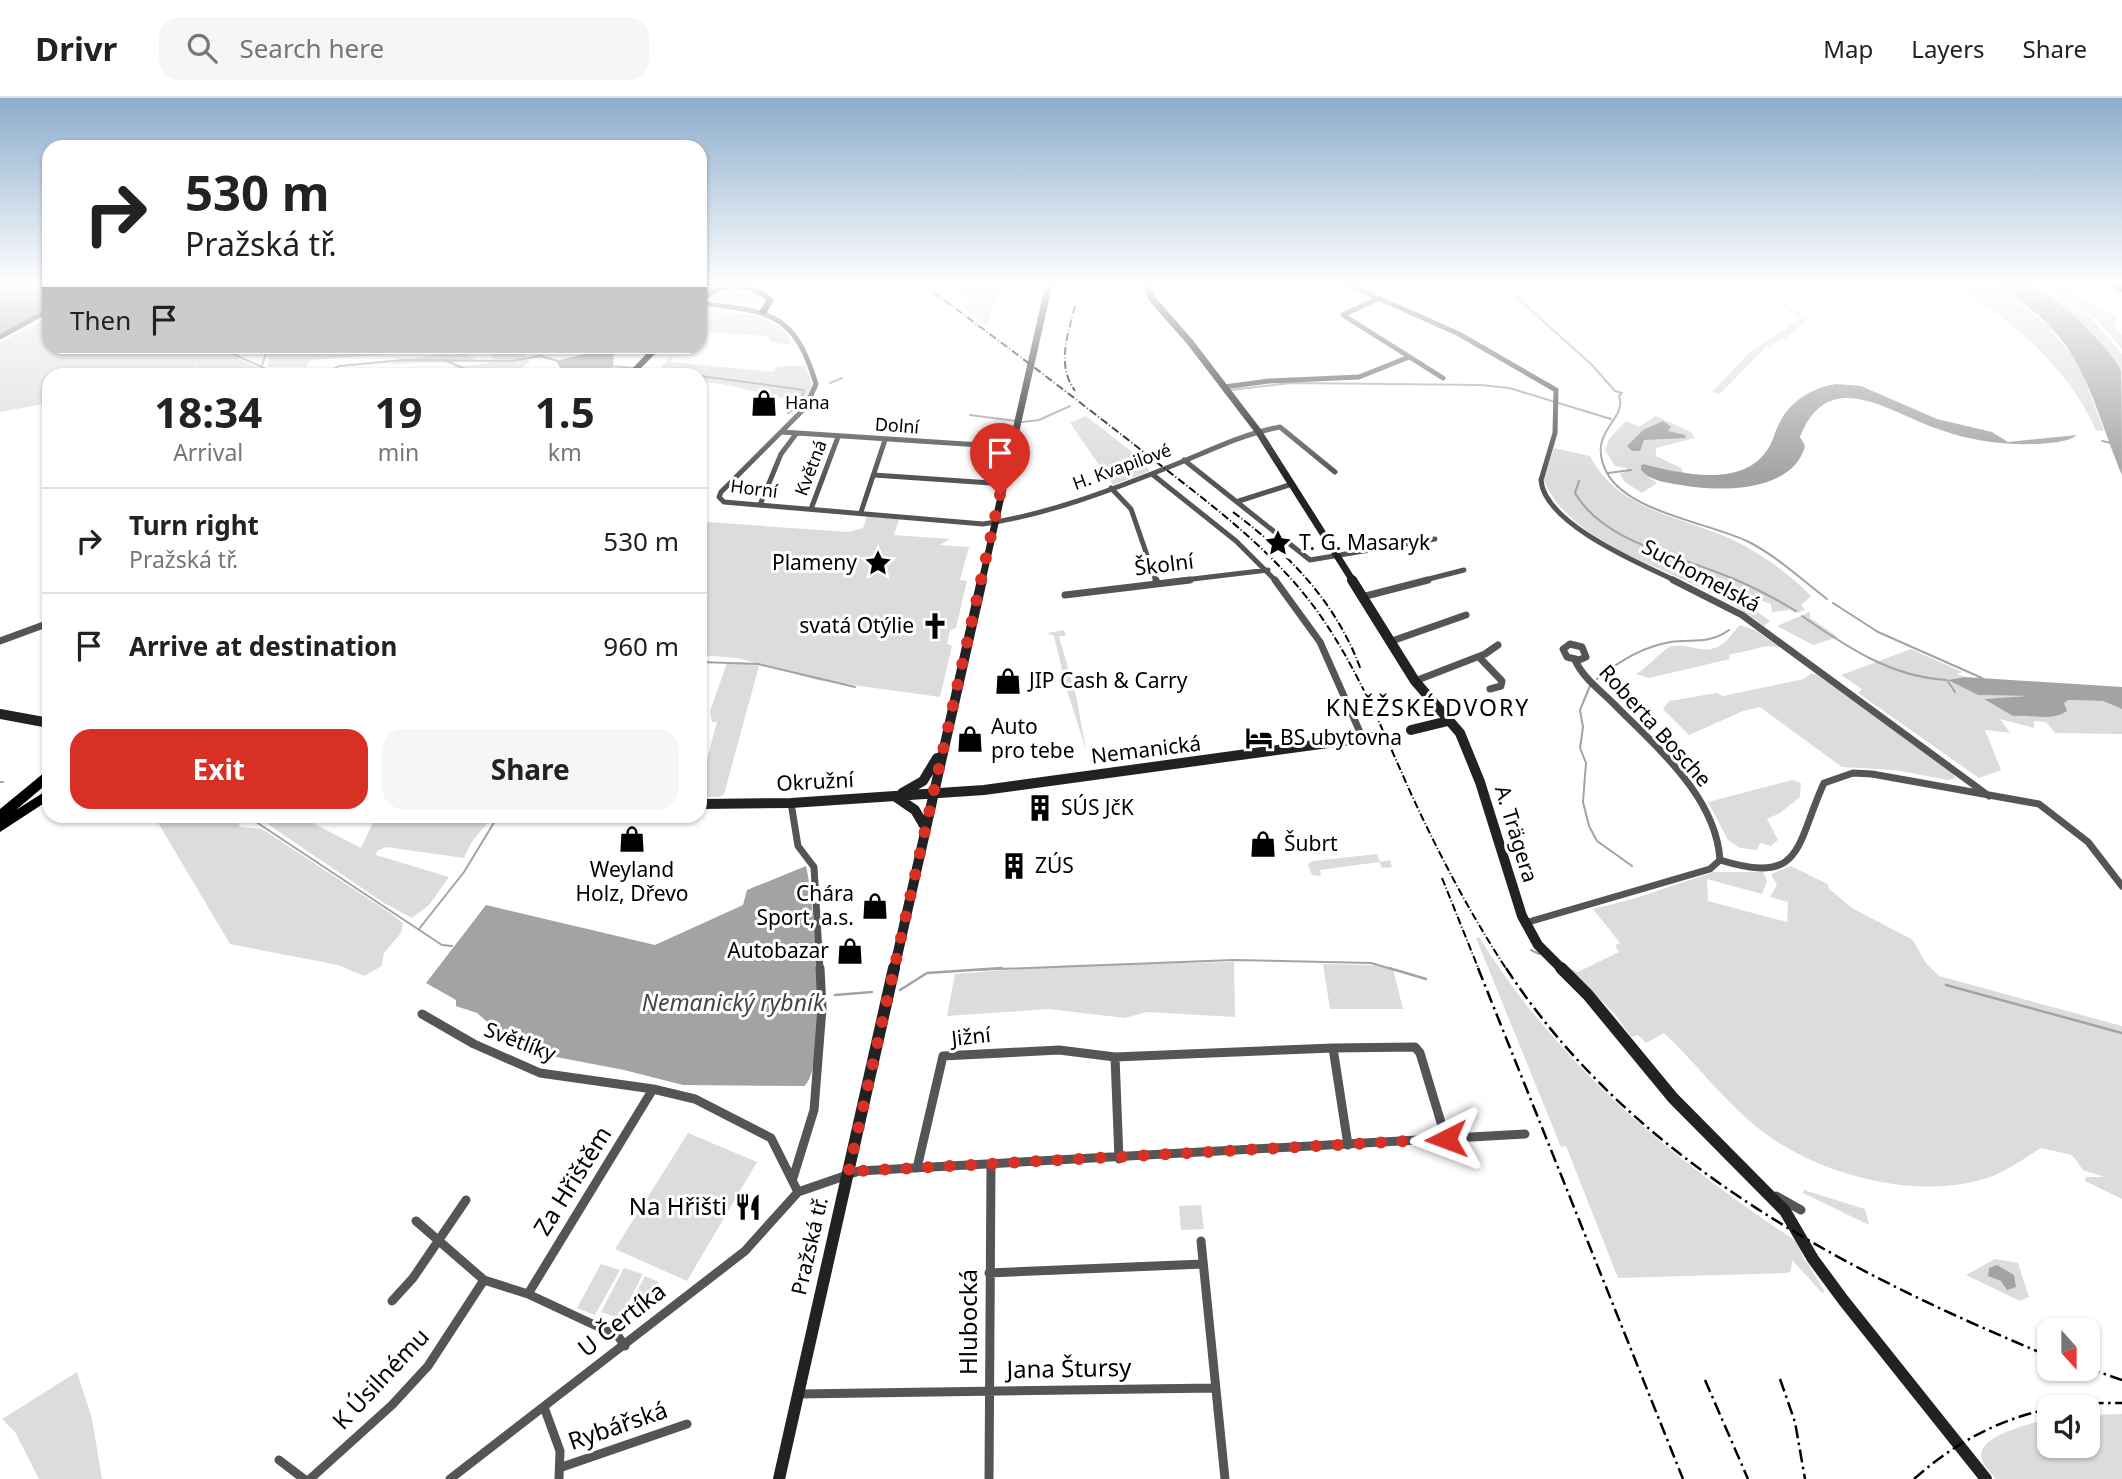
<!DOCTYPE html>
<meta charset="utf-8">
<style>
body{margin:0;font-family:"Noto Sans",sans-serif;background:#f6f6f6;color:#222;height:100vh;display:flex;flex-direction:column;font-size:26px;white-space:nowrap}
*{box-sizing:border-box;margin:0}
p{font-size:23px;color:#767676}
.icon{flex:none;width:38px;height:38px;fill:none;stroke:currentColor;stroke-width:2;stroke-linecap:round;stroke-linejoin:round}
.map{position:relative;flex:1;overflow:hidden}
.details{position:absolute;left:42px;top:270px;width:665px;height:455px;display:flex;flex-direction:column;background:#fff;border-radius:21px;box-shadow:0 2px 5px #0004}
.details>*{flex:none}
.top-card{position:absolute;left:42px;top:42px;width:665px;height:214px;border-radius:21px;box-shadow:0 2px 5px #0004;background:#fff;color:#222;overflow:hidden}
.needle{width:46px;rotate:159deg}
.buttons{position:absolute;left:2037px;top:1220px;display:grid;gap:14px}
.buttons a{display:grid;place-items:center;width:63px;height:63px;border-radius:14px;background:#fff;box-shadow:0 2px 5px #0004;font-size:35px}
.pin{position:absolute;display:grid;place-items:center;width:60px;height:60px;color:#fff;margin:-72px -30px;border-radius:50% 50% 50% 0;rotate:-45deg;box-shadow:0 0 7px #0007}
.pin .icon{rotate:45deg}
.me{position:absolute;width:77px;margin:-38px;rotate:267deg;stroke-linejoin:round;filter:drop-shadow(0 0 5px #0008)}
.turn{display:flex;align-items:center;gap:24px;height:147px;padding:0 28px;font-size:32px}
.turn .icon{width:91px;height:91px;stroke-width:2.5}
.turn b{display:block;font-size:49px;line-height:60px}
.then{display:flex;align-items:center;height:66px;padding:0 28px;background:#0003;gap:14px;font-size:26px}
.eta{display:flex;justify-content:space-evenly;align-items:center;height:119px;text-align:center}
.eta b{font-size:42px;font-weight:700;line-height:49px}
.button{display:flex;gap:14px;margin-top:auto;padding:14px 28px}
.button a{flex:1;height:80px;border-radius:21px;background:#d93025;color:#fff;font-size:28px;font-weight:700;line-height:80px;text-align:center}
.button a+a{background:#f6f6f6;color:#222}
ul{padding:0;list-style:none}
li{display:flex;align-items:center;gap:21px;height:105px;padding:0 28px;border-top:2px solid #e0e0e0}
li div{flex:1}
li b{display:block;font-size:26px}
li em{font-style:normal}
header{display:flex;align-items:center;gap:42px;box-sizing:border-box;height:98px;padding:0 35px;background:#fff;border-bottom:2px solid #e0e0e0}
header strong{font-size:33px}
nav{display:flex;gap:38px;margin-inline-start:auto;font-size:24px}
.search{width:490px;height:63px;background:#f6f6f6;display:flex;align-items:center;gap:18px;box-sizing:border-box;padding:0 24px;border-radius:21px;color:#767676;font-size:26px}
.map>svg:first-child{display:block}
</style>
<header>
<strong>Drivr</strong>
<div class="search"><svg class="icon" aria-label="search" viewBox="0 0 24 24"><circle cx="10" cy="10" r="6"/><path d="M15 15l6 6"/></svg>Search here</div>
<nav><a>Map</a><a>Layers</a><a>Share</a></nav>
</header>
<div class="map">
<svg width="2122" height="1381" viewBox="0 0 2122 1381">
<rect width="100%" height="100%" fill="#fff"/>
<path fill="#dcdcdc" d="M1748,186L1809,220L1786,240L1766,249L1722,294L1717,296L1713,293L1750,254L1802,220Z
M1952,186H1992L2053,231L2050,232L2078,264L2104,333L2096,332C2068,269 2012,221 1952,186Z
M2028,186H2032L2090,219L2122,256V273L2092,235L2048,199L2051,197Z
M2037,186H2061L2057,187L2117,218L2114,225L2122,238V251L2097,221Z
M963,189H996L1001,192L986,227L962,208L968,206L969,202L963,198Z
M724,193L753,196L761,205L710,203L714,195Z
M710,213C740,218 780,213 792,247L771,244L767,238L700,234V225Z
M49,220V248L137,249L140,256L138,249C163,248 196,243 220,252C242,260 257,273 281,276H197V252L196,276H49V305L0,314V244Z
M270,249V248L485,249L310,262L306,269H268Z
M488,249H519L530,263C511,282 478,277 452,276L455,273L453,269L489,265L493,260L491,257L498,250Z
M444,255L449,258L463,255L475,260L466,264L385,266Z
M671,258V264L773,274L778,268H806L812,287L808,300C782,305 732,284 700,284V276H655Z
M1086,318L1136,357L1150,373L1113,387L1070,325Z
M1656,318L1691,334L1695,340L1656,350V358L1681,370L1683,375L1644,366L1649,379L1657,385L1642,395L1625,384L1620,376L1626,374L1627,370L1615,368L1605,352L1609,341L1626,323L1639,329Z
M1554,350L1590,358C1619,413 1679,418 1731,441C1761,455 1788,475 1811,498L1801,507L1805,512L1796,515L1790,512L1772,514L1771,506L1737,494L1735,498L1770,523L1764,528C1748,516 1731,505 1714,496C1658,467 1567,443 1543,380Z
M867,418L899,421L894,437L950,441L940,447L969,449L960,482L967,483L956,530L950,532L947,546L952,548L940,599L817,582L737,560L700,557V434L707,424L848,434L863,430Z
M1810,514V520L1838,539L1813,547L1777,528Z
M1740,527L1755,532L1779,549L1767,548L1729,557L1730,561L1649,580L1636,576C1648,569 1656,559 1666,551C1678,542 1697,554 1711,551C1726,548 1731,536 1740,527Z
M1064,532L1066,538H1059L1077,602L1086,652L1067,592L1054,538L1047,535Z
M1911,551L1962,574L1957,576L1965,579L1949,582L1978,597L2027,598L1985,601L2022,615L2067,602L2103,603L2122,611V636L2055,635L2046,624L2034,623V630L2000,621L2010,635L1985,632L2001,672L1979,680L1858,595L1862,591L1841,577Z
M743,564L759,568L724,696L719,699H700V687L717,624H712L710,613L727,565Z
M1810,576H1816L1951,673L1956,680L1948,682L1895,672L1842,669L1760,609L1743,613L1689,637L1663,611L1669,603L1717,595L1723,598L1804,581Z
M1792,682L1801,685L1800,699L1780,715L1767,721L1778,742L1771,748L1760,745L1757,752L1740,750L1728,742L1708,704Z
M154,718H231L237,720L240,729L262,731L387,813L403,825L401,835L384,855L382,868L364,878L338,867L230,846Z
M269,718H299L361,750L376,718H493L471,745L464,760L386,749L377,753L376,757L449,779L429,807L412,820L384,805L269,727Z
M1377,756L1380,764L1390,762L1392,769L1382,770L1379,764L1320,772L1321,778L1312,777L1308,766L1313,763Z
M1791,768L1829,787L1828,790L1852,810L1913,842L1925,864L1939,878L2122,928V1101L2085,1083L2086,1079H2104L2083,1072L2072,1057L2041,1050C2025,1060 2008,1072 1990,1079C1917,1104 1816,1077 1758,1030C1724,1003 1696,965 1664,935L1646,945L1638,937L1631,939L1615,916L1567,869L1578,874L1619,854L1615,847L1620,845L1593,811L1633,801L1714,774H1763L1767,783L1762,796L1707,781L1708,803L1787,824L1788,804L1770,799L1777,787L1771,776Z
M1479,839C1558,967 1674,1063 1799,1145L1803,1159L1824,1192L1823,1196L1792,1162L1791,1173L1787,1175L1618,1180L1566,1048L1561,1049L1476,840Z
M1234,864L1235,919L1146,914L1125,920L1049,911L947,918L955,876L1069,867Z
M1323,866L1372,867L1393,871L1403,911H1330Z
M688,1035L757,1064L687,1183L615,1151Z
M1804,1092L1865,1111L1869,1127L1803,1095Z
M1201,1107L1204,1131L1181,1132L1179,1108Z
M1995,1161L2018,1165L2029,1199L2020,1203L1966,1177Z
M601,1166L620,1172L595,1217L577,1210Z
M624,1170L643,1176L620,1220L601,1214Z
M645,1178L659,1184L643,1214L629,1208Z
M77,1274L92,1321L102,1381H39L15,1334L2,1321Z
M2122,1316V1381H1996C1991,1375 1981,1365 1981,1357C1982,1336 2033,1325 2049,1321V1348H2088V1317Z"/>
<path fill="#a3a3a3" d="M0,186H49V210L0,237Z
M1993,186C2003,186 2015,184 2025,186C2050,191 2111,249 2121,273C2122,286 2122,358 2122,377C2086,289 2084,237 1993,186Z
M614,249L613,268L609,276H564L556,263Z
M1836,286L1861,288L1937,321L1992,334L2008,344L2077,337C2067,345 2048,345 2036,346C2002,347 1972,343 1941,332C1891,316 1829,265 1800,339L1805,348C1793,395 1718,394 1681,387C1668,385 1650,383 1641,372V367L1644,366C1682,376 1745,391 1769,349C1774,341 1775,332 1780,324C1790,303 1814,289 1836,286Z
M1663,323L1671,329L1668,333L1685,337L1686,340L1644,342L1640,353H1632L1627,348L1643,332Z
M1965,579L2122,589V611L2103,603L2068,602L2064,605L2067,613C2051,624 2030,616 2013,618L1984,601L2027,598L1978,597L1948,582Z
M806,768C814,801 829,970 804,988L683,987L624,972L551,958L499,934L477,915L456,908V902L426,885L486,807L655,847L743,807L747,792Z
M1997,1167L2014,1177L2016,1189L2007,1192L2001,1183L1988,1178L1989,1170Z"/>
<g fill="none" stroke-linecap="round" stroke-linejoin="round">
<path stroke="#a3a3a3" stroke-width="2" d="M1502,186L1592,267L1615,293L1622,295L1619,298C1628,323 1585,333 1607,375C1629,415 1711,425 1749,444C1778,459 1802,482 1827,501
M216,248L270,273L309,276
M444,262L478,276
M262,267L269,248
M609,268L635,270
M640,271L692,276
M325,276L339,268L404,262L512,263L540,258L558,263
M700,278L804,292L799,309L788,315
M830,285L842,280
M1230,292L1291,285L1481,287L1509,290L1611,321
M970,317L1016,323
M1022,324L1039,322L1070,308
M2102,343L2111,345
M1608,375L1631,372
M1579,383L1575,395C1602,442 1671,456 1719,475C1746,485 1771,498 1796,513
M1833,505L1878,534L1982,580
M1802,518C1847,549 1891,579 1947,582L1955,594
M700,564L758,566L855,589
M1597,581C1618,564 1644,548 1671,544C1693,541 1710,546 1729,532
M1590,588L1580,612L1583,629L1580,650L1586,665L1583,704L1589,728L1597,743L1632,768
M0,684H3
M247,718L442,847L452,848
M419,831L464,774L498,718
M1531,852L1539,856
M975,872L1233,862L1371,865L1395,872"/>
<path stroke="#a3a3a3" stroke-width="2.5" d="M1389,870L1426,881
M1946,887L2122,935
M900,892L927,875L1002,870
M835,897L872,894"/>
<path stroke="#555" stroke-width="5" d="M1347,186L1459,236L1556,292L1555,335L1541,382C1544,426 1641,466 1676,483
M1377,201L1343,217L1443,280
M700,205C770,214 794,213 816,286L806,309L721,394L719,399L724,404L983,426C1046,417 1109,393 1169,369C1205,355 1241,336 1280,329L1335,374
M0,239L49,212
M1224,289L1269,283L1359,279L1409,259
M782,334L1011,349
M1184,362L1310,462L1435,441
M1152,376L1236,443L1276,483
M874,377L991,385
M1111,390L1131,411L1156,483
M1239,403L1292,386
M760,407L781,356L796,336
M811,411L838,339
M861,414L885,342
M1176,483L1268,472
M1421,483L1464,472"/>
<path stroke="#555" stroke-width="7" d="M1156,482L1157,485
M1275,482L1320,544L1363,641
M1673,482L1742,517L1989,698
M1065,497L1190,482
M1362,499L1428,482
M0,543L49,525
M1389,544L1466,517
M1570,546L1582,549L1586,559L1579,562L1567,559L1563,551Z
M1479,559L1502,583L1501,588L1490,591
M1415,583L1485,556L1498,547
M791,705L798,748L814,769L820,872
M1720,762C1804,788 1795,748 1824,685L1853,675L1872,676L2039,706L2088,744L2122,788
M1525,825L1710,771L1720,762C1716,698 1656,649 1614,606C1600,592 1583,580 1575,562"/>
<path stroke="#555" stroke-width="9" d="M422,916L474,946L540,975L653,991L695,1001L771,1040L798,1094
M1333,950L1415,949L1420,955L1446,1041
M1115,959L1333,950L1348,1047
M917,1070L943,958L1059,952L1115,959L1119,1061
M793,1080L814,1012L822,910L820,870
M1776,1098L1801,1112
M416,1123L484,1182L528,1196L618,1238L625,1248
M1201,1143L1225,1381
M989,1175L1203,1166
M528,1196L653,991
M392,1203L413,1180L466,1102
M798,1296L1215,1290
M544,1309L560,1353L559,1381
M279,1362L304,1381
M562,1369L687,1326
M310,1381L392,1307L428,1268L484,1182
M450,1381L745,1153L798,1094L859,1073L1525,1036
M989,1381L991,1067"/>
<path stroke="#222" stroke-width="7" d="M1145,186L1153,202L1190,244L1258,333L1353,483
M982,483L1049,186"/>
<path stroke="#222" stroke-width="10" d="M1352,482L1415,583L1460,635L1480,684L1522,818L1538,847L1563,872
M0,616L49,625
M1411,632L1448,623
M902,695L923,683L937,660
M896,699L915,712L925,729
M700,706L791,705L984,692L1372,639
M894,872L982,482"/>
<path stroke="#222" stroke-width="12" d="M1561,870L1588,897L1673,1000L1785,1113L1813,1161L1844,1203L1986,1381
M779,1381L894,870"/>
<path stroke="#000" stroke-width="8" d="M2112,186L2122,190"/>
<path fill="#000" fill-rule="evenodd" d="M729,187C746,187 762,189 774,202L766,216H763L759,214L766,202C754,192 735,188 720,193C713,195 707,203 700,206V200L712,189Z
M654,248H663L635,276H627Z
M49,672V684L16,712L49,691V702L0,734V711L45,674Z"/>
<path stroke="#000" stroke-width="2" stroke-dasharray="8 2.5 1 2.5" stroke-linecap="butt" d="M922,186C999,242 1075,300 1150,359C1210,406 1275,453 1320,517C1359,573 1385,638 1413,700C1441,760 1471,817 1507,872
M1075,208C1068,237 1056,266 1075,293
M1233,414C1290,457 1336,504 1361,572
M1442,780L1479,872"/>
<path stroke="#000" stroke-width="2.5" stroke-dasharray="13 4.5 2.5 4.5" stroke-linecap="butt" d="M1478,870L1683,1381
M1506,870C1631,1062 1843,1173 2049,1258
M2087,1270L2122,1282
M1780,1281L1795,1324L1805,1381
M1705,1282L1748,1381
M1914,1381C1975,1327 2040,1303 2122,1305"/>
</g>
<linearGradient id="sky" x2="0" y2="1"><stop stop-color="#8cadcc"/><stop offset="0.49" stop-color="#fff"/><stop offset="1" stop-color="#fff" stop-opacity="0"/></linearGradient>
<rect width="2122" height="380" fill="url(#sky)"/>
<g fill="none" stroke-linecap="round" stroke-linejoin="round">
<path stroke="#d93025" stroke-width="12" stroke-dasharray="0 21.6" d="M1000,397L848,1077L859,1073L1446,1041"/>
</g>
<defs>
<symbol id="shop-bare" viewBox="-9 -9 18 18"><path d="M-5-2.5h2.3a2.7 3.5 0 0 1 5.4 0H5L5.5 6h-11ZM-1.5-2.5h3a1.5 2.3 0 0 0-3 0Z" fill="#000" stroke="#fff" stroke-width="2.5" paint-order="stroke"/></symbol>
<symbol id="sight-bare" viewBox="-9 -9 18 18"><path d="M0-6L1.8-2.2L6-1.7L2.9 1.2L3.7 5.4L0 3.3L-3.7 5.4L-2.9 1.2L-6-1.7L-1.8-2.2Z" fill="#000" stroke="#fff" stroke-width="2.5" paint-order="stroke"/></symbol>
<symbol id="church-bare" viewBox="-9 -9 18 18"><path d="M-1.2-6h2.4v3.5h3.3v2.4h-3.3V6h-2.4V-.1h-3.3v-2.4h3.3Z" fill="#000" stroke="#fff" stroke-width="2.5" paint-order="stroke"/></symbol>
<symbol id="hotel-bare" viewBox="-9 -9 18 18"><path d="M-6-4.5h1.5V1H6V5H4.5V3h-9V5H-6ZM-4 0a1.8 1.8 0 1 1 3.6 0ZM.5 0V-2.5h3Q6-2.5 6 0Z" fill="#000" stroke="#fff" stroke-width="2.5" paint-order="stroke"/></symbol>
<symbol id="building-bare" viewBox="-9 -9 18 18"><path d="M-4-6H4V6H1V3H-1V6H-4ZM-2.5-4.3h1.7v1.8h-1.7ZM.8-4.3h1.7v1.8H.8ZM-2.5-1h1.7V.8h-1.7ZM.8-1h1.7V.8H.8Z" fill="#000" stroke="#fff" stroke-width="2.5" paint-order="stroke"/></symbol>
<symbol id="restaurant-bare" viewBox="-9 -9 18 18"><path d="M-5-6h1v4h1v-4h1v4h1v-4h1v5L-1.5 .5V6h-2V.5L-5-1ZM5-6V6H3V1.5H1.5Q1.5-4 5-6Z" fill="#000" stroke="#fff" stroke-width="2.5" paint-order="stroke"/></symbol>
</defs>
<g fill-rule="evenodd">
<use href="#shop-bare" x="745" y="286" width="38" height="38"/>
<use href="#sight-bare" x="1259" y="426" width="38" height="38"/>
<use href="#sight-bare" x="859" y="446" width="38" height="38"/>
<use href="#church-bare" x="916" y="509" width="38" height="38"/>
<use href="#shop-bare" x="989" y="564" width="38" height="38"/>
<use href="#hotel-bare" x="1240" y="621" width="38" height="38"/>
<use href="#shop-bare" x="951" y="622" width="38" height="38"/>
<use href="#building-bare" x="1021" y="691" width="38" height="38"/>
<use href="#shop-bare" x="613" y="722" width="38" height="38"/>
<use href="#shop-bare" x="1244" y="727" width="38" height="38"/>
<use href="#building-bare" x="995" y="749" width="38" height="38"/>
<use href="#shop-bare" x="856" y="789" width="38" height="38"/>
<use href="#shop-bare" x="831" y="834" width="38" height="38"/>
<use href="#restaurant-bare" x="729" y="1090" width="38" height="38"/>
</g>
<g text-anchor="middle" stroke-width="6" stroke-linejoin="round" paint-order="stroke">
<g font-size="18" fill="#000" stroke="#fff" text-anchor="start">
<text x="785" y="311">Hana</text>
</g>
<g font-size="18" fill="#000" stroke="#fff">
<text transform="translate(897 328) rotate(4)" y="6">Dolní</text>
<text transform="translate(1122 369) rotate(-20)" y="6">H. Kvapilové</text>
<text transform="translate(811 370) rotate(-69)" y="6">Květná</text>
<text transform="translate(754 391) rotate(7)" y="6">Horní</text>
</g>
<g font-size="21" fill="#000" stroke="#fff" text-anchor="start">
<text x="1299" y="452">T. G. Masaryk</text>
<text x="857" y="472" text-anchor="end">Plameny</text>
<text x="914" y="535" text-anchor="end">svatá Otýlie</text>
<text x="1029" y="590">JIP Cash &amp; Carry</text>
<text x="991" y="636">Auto<tspan x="991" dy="24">pro tebe</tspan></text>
<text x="1280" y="647">BS ubytovna</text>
<text x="1061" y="717">SÚS JčK</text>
<text x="1284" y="753">Šubrt</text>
<text x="1035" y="775">ZÚS</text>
<text x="632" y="779" text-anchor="middle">Weyland<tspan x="632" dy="24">Holz, Dřevo</tspan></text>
<text x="854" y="803" text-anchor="end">Chára<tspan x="854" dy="24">Sport, a.s.</tspan></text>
<text x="829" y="860" text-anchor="end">Autobazar</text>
</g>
<g font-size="21" fill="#000" stroke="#fff">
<text transform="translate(1164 467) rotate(-7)" y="7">Školní</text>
<text transform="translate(1701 478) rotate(28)" y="7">Suchomelská</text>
<text transform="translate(1655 628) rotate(48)" y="7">Roberta Bosche</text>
<text transform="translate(1146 652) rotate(-7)" y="7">Nemanická</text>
<text transform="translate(815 684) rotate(-3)" y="7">Okružní</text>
<text transform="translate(1516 736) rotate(73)" y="7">A. Trägera</text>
<text transform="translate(971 939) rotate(-6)" y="7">Jižní</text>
<text transform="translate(520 944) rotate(21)" y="7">Světlíky</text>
<text transform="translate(810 1148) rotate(-77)" y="7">Pražská tř.</text>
</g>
<g font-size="23" letter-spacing="2" fill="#000" stroke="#fff">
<text x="1428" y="618">KNĚŽSKÉ DVORY</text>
</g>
<g font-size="23" font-style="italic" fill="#444" stroke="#fff">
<text x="733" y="913">Nemanický rybník</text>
</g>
<g font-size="24" fill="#000" stroke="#fff">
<text transform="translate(573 1083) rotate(-58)" y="8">Za Hřištěm</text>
<text transform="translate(622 1222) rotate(-38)" y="8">U Čertíka</text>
<text transform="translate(969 1224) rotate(-90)" y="8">Hlubocká</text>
<text transform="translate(1069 1271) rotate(-1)" y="8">Jana Štursy</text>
<text transform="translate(381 1281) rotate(-47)" y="8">K Úsilnému</text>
<text transform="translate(618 1328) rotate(-19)" y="8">Rybářská</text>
</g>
<g font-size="24" fill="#000" stroke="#fff" text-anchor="end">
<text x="727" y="1117">Na Hřišti</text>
</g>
</g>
</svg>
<div class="buttons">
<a><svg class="needle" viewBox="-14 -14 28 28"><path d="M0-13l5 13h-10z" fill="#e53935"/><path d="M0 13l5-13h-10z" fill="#767676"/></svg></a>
<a><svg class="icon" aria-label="sound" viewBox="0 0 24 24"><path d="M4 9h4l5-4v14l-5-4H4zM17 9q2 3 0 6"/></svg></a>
</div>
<div class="pin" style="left:1000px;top:397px;background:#d93025"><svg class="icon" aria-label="arrive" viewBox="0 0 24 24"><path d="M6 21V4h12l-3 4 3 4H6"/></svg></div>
<svg class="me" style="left:1446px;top:1041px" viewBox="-20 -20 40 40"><path d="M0-17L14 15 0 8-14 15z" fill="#d93025" stroke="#fff" stroke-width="4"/></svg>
<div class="top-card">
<div class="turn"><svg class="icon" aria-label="right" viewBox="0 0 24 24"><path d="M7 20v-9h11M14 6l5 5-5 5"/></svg><div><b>530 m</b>Pražská tř.</div></div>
<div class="then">Then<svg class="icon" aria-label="arrive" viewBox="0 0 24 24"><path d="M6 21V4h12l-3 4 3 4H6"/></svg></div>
</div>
<section class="details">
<div class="eta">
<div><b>18:34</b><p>Arrival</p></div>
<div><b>19</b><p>min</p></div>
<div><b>1.5</b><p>km</p></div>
</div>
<ul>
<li><svg class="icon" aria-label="right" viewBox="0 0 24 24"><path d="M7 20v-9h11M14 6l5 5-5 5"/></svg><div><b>Turn right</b><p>Pražská tř.</p></div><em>530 m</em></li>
<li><svg class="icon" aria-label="arrive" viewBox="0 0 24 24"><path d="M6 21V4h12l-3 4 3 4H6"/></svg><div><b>Arrive at destination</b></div><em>960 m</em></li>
</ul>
<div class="button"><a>Exit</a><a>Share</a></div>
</section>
</div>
